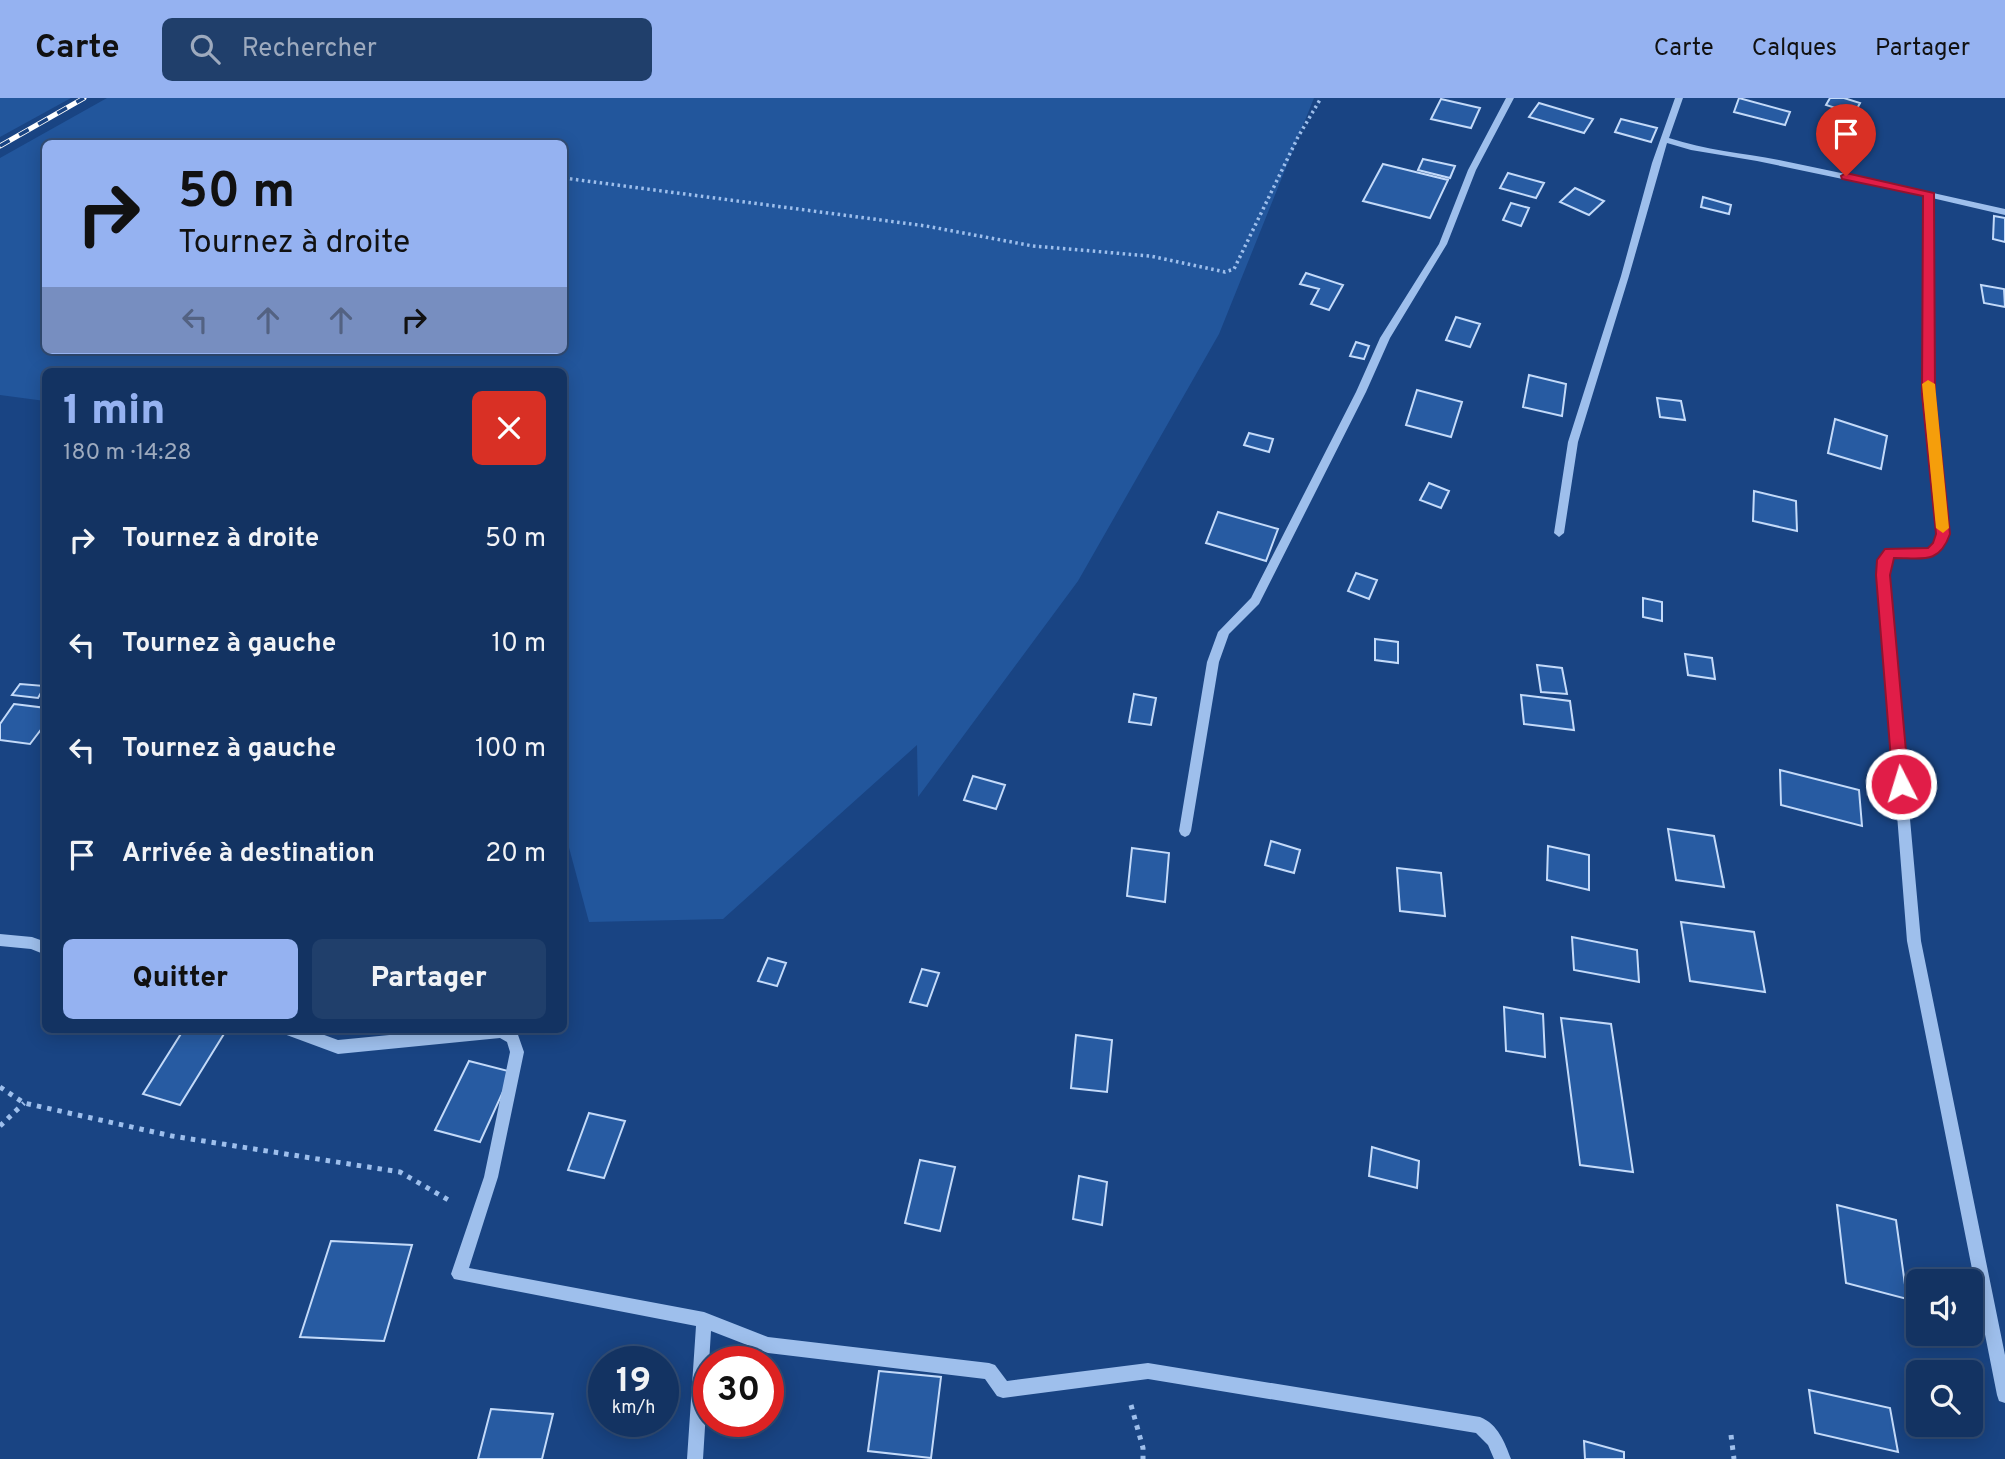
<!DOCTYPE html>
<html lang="fr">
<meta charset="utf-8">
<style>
body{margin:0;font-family:Overpass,sans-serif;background:#203f6b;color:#f1f3f6;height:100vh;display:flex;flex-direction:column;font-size:26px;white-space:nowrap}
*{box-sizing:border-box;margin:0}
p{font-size:23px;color:#9daabe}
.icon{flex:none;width:38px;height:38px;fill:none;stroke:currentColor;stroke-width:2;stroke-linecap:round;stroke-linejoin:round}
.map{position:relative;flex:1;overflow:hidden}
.details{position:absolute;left:42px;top:270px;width:525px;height:665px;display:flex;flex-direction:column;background:#133362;border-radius:10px;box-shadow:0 4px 18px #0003,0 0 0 2px #324e77}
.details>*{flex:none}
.hud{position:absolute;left:42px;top:42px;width:525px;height:214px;border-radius:10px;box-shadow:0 4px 18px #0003,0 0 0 2px #324e77;background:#95b2f1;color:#111;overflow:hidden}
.tools{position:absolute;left:1906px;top:1171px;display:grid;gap:14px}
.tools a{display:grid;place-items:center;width:77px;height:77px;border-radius:10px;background:#133362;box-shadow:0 4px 18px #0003,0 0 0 2px #324e77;font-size:35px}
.speed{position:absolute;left:588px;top:1248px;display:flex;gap:14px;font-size:35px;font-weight:700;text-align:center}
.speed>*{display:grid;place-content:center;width:91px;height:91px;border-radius:50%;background:#133362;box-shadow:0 4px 18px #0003,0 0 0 2px #324e77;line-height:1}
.speed small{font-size:18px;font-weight:400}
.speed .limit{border:10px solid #d22;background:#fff;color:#111}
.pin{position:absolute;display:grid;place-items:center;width:60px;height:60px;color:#fff;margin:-72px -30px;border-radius:50% 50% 50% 0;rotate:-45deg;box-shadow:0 0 7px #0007}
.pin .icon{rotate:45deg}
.me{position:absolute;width:77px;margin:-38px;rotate:355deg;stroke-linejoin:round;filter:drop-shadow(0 0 5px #0008)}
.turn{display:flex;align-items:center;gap:24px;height:147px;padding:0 21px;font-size:32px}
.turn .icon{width:91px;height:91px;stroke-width:2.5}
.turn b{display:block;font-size:49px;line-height:60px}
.lanes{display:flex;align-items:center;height:66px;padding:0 21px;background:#0003;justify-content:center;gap:35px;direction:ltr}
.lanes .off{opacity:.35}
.round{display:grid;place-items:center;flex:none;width:74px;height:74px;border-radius:10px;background:#203f6b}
.head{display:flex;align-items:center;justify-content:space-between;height:119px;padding:0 21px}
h1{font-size:42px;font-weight:800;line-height:52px;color:#95b2f1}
.action{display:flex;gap:14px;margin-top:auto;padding:14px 21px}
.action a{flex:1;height:80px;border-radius:10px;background:#95b2f1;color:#111;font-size:28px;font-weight:800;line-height:80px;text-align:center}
.action a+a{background:#203f6b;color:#f1f3f6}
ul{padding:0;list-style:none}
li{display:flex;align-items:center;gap:21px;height:105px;padding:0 21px}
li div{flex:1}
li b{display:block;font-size:26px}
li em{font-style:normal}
header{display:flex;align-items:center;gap:42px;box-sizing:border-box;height:98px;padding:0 35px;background:#95b2f1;color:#111}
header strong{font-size:33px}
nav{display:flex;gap:38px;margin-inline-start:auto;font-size:24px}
.search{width:490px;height:63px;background:#203f6b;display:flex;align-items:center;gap:18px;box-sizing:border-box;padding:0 24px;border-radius:10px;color:#9daabe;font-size:26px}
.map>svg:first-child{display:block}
</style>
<header>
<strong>Carte</strong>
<div class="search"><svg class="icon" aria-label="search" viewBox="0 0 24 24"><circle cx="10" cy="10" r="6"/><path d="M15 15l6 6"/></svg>Rechercher</div>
<nav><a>Carte</a><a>Calques</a><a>Partager</a></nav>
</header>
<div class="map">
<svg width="2005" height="1361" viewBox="0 0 2005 1361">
<rect width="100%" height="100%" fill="#194483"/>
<path fill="#22569c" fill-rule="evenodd" d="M0,0H71L0,39Z
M107,0H1314L1219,236L1078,483L918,699L917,647L723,821L589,824L564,731V273H46L45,303L0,297V60ZM46,46H564V252H46Z"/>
<path fill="#275ba2" stroke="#c3daf9" stroke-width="2" d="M1739,0L1790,14L1785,27L1734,14Z
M1830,0H1844L1860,5L1854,16L1826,7Z
M1441,1L1480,10L1471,30L1431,21Z
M1539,5L1593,21L1584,35L1529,19Z
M1621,21L1657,30L1651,44L1615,34Z
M1831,21L1848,24L1847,33L1830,29Z
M1423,61L1455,68L1450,80L1418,72Z
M1383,66L1448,82L1430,120L1363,103Z
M1508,75L1544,85L1536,100L1500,90Z
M1575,90L1604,103L1589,117L1560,104Z
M1703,99L1731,107L1729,116L1701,109Z
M1511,105L1529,110L1521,128L1503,122Z
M1994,118L2005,120V144L1993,141Z
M1306,175L1343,187L1329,212L1311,206L1319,191L1300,186Z
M1981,187L2004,191L2005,209L1984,205Z
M1456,219L1480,226L1470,249L1446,242Z
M1356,244L1369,248L1364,261L1350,258Z
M1529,277L1566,286L1562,318L1523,309Z
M1417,292L1462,304L1451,339L1406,327Z
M1657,300L1681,303L1685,322L1660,319Z
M1835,321L1887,338L1881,371L1828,355Z
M1249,335L1273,341L1269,354L1244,347Z
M1429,385L1449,393L1441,410L1420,402Z
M1754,393L1796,403L1797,433L1753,423Z
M1218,414L1278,431L1266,463L1206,445Z
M1356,475L1377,482L1369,501L1348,493Z
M1643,500L1662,504V523L1643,519Z
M1375,541L1398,544V565L1375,562Z
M1685,556L1712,560L1715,581L1688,577Z
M1537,567L1562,570L1567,596L1541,594Z
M20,586L45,588L38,600L12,597Z
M1134,596L1156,600L1151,627L1129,624Z
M1521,597L1570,603L1574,632L1524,626Z
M14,606L46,610V625L30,646L0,642V626Z
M1780,672L1859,692L1862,728L1781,707Z
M973,678L1005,687L996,711L964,702Z
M1668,731L1714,738L1724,789L1676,782Z
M1271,743L1300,752L1294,775L1265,767Z
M1548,748L1589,757V792L1547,782Z
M1132,750L1169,755L1165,804L1127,798Z
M1397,770L1441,775L1445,818L1400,813Z
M1681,824L1754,834L1765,894L1690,883Z
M1572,839L1637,852L1639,884L1574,872Z
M768,860L786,865L777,888L758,883Z
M922,871L939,875L927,908L910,904Z
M1504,909L1543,916L1545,959L1506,953Z
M1561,920L1611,926L1633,1074L1580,1067Z
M184,931H227L180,1007L143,996Z
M1076,937L1112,942L1107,994L1071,990Z
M469,963L512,974L480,1044L435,1032Z
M589,1015L625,1023L604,1080L568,1072Z
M1372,1049L1419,1063L1417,1090L1369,1078Z
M920,1062L955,1069L940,1133L905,1125Z
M1079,1078L1107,1084L1102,1127L1073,1121Z
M1837,1107L1896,1122L1907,1201L1846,1185Z
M331,1143L412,1147L384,1243L300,1239Z
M879,1273L941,1279L931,1360L868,1353Z
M1809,1292L1890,1310L1898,1354L1815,1335Z
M491,1311L553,1316L542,1361H478Z
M1584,1343L1624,1354V1361H1585Z"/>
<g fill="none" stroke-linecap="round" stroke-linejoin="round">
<path stroke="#9ebfec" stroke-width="3.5" stroke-dasharray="2.5 3.5" stroke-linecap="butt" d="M564,80L926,128L1033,148L1150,158L1225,174L1234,171L1298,39L1321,0"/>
<path stroke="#9ebfec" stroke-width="5" stroke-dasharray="4.5 6" stroke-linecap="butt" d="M0,989L24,1005L172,1038L400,1074L452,1104
M0,1028L24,1005
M1131,1307L1143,1350V1361
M1731,1337L1734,1361"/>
<path fill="#9ebfec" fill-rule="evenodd" d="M1506,0H1514L1476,72L1447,146L1390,240L1366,294L1259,506L1229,536L1219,564L1191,733L1189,737L1185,739L1181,737L1179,733L1207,564L1218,534L1251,500L1356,294L1380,240L1439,146L1468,72Z
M1675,0H1683L1669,40C1705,52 1743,55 1779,62C1856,78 1930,94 2005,111V117L1932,100L1933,297L1948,436C1938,467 1920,459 1893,459L1889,463L1888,477L1921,843L2005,1257V1305L1999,1303L1997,1297L1907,843L1878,477L1879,462L1886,452L1929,451L1934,446L1938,436L1923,297L1924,98L1757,63L1691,52L1667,45L1629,178L1578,344L1564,435L1559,439L1554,435L1568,344L1621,178L1652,65Z
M0,836L32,839L46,844V857L31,851L0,848Z
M282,931H308L338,942L451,931H511L517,934L524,954L498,1079L469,1170L704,1214L768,1239L989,1265L995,1267L1007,1283L1148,1265L1480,1319C1498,1326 1505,1345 1511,1361H1494L1488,1347L1476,1335L1148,1281L1003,1300L997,1298L985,1281L768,1255L711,1233L703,1361H687L696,1228L454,1181L451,1176L484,1079L510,954L507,944L500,940L338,956L284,936Z"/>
<defs>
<path id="rail" d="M0,48L84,0"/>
</defs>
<use href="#rail" stroke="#fff" stroke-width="5"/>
<use href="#rail" stroke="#194483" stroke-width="3.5" stroke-dasharray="11" stroke-linecap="butt"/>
</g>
<path fill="#e11d48" stroke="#92132f" stroke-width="2" d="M1846,75L1934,95L1935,296L1950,436C1939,467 1922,460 1894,460L1890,477L1909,686L1906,691H1895L1893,686L1876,477L1877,462L1885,451L1928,450L1933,445L1936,436L1922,296L1923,98L1842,81L1841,78Z"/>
<path fill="#f59e0b" d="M1928,282L1935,286L1949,430L1943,435L1936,430L1922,286Z"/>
</svg>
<div class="tools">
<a><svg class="icon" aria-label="sound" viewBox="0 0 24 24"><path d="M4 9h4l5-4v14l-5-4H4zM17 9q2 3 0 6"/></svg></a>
<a><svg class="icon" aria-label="search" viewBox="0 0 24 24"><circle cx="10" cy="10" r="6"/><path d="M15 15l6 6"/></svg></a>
</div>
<div class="speed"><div>19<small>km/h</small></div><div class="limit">30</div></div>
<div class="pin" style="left:1846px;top:78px;background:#d93025"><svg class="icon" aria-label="arrive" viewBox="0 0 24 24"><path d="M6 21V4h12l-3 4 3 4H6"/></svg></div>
<svg class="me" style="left:1901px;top:686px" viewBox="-20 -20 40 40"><circle r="17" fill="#e11d48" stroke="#fff" stroke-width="3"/><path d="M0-11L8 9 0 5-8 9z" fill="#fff"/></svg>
<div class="hud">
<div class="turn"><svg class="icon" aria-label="right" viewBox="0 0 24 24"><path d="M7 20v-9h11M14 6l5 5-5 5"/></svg><div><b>50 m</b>Tournez à droite</div></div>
<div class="lanes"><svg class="icon off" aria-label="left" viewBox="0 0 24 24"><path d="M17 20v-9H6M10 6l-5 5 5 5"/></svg><svg class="icon off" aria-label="ahead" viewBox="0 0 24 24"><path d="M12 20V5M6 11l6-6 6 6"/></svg><svg class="icon off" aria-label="ahead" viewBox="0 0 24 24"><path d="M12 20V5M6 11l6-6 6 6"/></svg><svg class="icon" aria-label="right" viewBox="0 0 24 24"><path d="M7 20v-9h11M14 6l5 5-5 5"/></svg></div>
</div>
<section class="details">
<div class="head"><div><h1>1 min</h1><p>180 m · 14:28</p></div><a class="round" style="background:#d93025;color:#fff"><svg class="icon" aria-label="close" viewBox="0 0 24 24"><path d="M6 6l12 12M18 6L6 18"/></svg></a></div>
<ul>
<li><svg class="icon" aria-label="right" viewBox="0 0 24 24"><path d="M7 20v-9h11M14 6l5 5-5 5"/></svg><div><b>Tournez à droite</b></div><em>50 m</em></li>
<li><svg class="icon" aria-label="left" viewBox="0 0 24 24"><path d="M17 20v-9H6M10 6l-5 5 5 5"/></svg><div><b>Tournez à gauche</b></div><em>10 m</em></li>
<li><svg class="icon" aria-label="left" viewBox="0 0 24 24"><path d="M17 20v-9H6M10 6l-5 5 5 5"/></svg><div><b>Tournez à gauche</b></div><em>100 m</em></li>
<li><svg class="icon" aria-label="arrive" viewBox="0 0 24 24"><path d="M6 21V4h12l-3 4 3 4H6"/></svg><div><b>Arrivée à destination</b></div><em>20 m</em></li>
</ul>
<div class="action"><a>Quitter</a><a>Partager</a></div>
</section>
</div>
